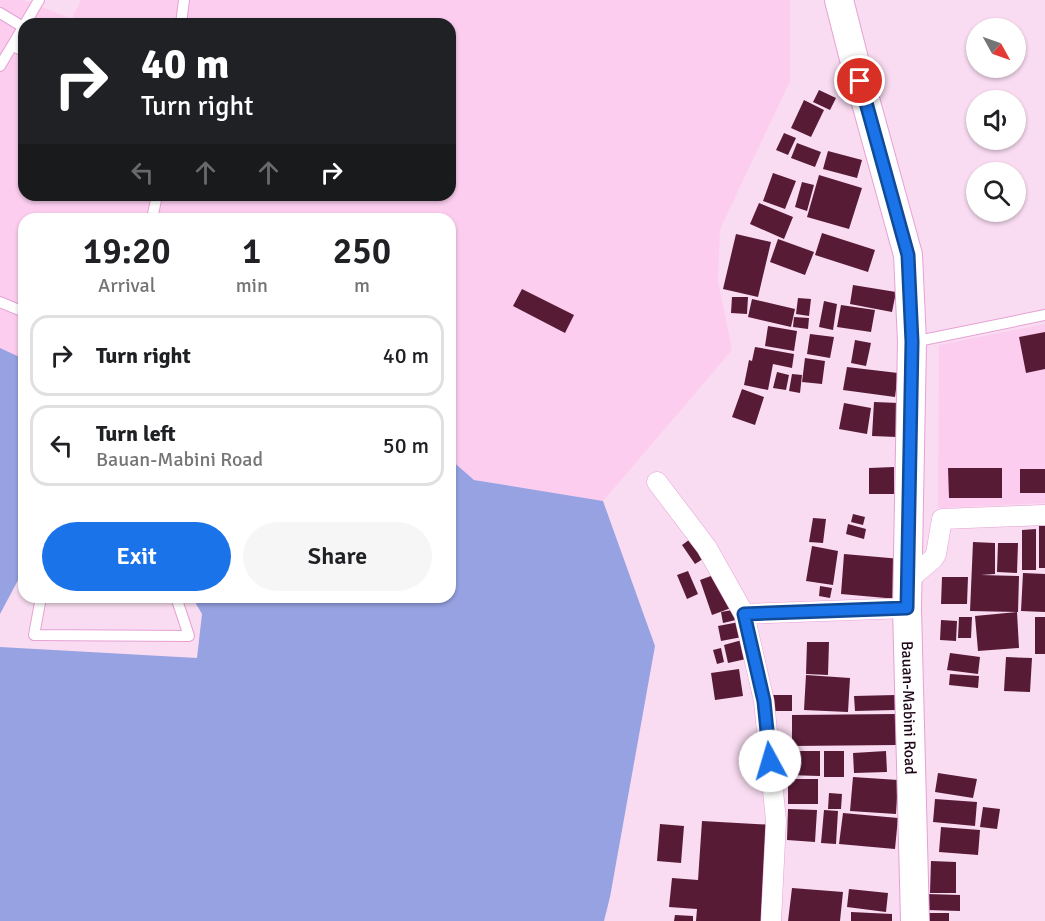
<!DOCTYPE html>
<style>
body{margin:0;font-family:Signika,sans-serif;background:#f6f6f6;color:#202124;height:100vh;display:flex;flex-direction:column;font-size:22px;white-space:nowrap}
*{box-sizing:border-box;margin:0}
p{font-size:20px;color:#757577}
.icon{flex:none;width:33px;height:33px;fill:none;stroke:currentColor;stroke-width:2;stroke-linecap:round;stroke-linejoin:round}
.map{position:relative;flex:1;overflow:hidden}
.side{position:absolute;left:18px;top:213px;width:438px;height:390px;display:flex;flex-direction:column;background:#fff;border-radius:18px;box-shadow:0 2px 4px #0004}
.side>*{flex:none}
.banner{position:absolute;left:18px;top:18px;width:438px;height:183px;border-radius:18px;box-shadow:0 2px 4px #0004;background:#202124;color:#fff;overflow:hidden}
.needle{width:39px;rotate:130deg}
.tools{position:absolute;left:966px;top:18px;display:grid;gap:12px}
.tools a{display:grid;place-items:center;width:60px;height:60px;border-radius:50%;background:#fff;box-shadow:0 2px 4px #0004;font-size:30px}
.pin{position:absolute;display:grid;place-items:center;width:51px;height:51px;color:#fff;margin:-26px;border:3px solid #fff;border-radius:50%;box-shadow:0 2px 6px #0007}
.me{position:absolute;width:66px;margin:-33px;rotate:354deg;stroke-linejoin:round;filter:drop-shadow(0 0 4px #0008)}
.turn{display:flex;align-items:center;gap:21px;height:126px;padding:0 24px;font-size:27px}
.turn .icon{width:78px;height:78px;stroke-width:2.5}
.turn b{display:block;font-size:42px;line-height:51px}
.lanes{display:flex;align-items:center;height:57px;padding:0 24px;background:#0003;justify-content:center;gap:30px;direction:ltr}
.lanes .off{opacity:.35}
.eta{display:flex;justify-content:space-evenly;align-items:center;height:102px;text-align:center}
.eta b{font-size:36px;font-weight:600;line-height:42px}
.action{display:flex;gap:12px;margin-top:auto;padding:12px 24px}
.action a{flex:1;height:69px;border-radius:36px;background:#1a73e8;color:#fff;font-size:24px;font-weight:600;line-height:69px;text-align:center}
.action a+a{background:#f6f6f6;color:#202124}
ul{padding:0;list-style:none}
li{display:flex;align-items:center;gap:18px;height:81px;margin:0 12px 9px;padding:0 12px;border:3px solid #e0e0e0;border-radius:18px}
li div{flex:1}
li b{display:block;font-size:22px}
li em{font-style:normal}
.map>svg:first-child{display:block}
</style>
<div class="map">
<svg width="1045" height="921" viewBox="0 0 1045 921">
<rect width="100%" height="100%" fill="#f9dcf1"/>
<path fill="#fccdef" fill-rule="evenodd" d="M0,0H24L72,19L81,0H790V81L720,229L718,281L732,350L603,501L474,480L450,459V219H24V359L0,348ZM24,24H450V195H24Z
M1045,324V503L938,508L939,345Z"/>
<path fill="#97a2e2" d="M0,348L24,359V597H450V459L474,480L603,501L655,646L610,897L604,921H0Z"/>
<path fill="#f9dcf1" d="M24,569V597H192L202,614L197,658L0,647V614Z"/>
<path fill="#581b36" d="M819,90L836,98L830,110L813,102Z
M804,100L824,110L811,137L791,128Z
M784,133L796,138L788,155L776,150Z
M797,143L821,152L815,167L791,158Z
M828,151L862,160L857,178L823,169Z
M773,173L796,181L785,209L763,201Z
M819,175L862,188L849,229L807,217Z
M802,182L814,185L807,211L795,207Z
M759,203L793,217L784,239L750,224Z
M822,233L875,250L868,272L815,255Z
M736,234L771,242L758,297L723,289Z
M778,239L814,252L805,275L770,262Z
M853,285L896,292L892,312L850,304Z
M522,289L574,315L565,333L513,306Z
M732,297H748L747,314L731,313Z
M798,298L811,299L809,316L796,314Z
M752,299L795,309L791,327L748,317Z
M824,301L837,304L833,330L819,327Z
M841,305L875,310L871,332L837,327Z
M794,317L809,318L808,329L793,327Z
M768,326L797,331L794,351L765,346Z
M1045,332V369L1026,373L1019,337Z
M810,334L834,337L830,358L807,354Z
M855,340L871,343L866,366L851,363Z
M755,347L794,354L792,368L773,364L768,390L744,385L749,360L752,361Z
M805,358L825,361L822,384L802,382Z
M847,367L898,373L895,397L843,390Z
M777,372L789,375L786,390L773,388Z
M792,374L802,375L800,393L789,391Z
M742,389L764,397L755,425L732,417Z
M874,402L899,403L897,437L872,436Z
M844,403L871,408L867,434L839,429Z
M894,467V494H869V468Z
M948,468H1002V498H949Z
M1020,469H1045V493H1020Z
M853,514L865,517L863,525L851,522Z
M813,518L826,519L823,543L809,542Z
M848,524L866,529L864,539L846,534Z
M1039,526H1045V568H1039Z
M1036,529V570H1022V530Z
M693,537L706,557L695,564L682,545Z
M973,542L995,543V574L981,575L1019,576L1018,612L970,611Z
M998,543H1018L1017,573L997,572Z
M812,546L838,551L833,585L806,581Z
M844,554L901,559L897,599L841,594Z
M688,571L698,594L687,599L677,575Z
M719,573L731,608L712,615L700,580Z
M1023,573L1045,574V612L1021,611Z
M942,577H968L967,604H941Z
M820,586L832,588L830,598L819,596Z
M738,609L740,619L723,623L721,612Z
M1017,612L1019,648L978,651L975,616Z
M959,617H972L971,638H958Z
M1035,617H1045V654H1035Z
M941,620L957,621L956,641L940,640Z
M739,622L742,637L721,641L718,626Z
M742,640L746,659L728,663L724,645Z
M807,642H829L828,675L806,674Z
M721,648L724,662L717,664L713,650Z
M950,653L980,657L978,674L947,670Z
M1006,657L1032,658L1030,692L1004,691Z
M739,669L743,696L715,700L711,673Z
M950,674L979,676L978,688L949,685Z
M806,675L850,678L848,712L804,710Z
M773,695H792V711H773Z
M895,695V710L855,711L854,696Z
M896,714V745L792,746V715Z
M786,751H820V776L786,775Z
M824,751H844V777H824Z
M886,751L887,772L854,773L853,753Z
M938,773L977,779L973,798L935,792Z
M853,777L898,780L896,814L850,811Z
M788,779H818V804H788Z
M829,793L842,794L841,809H828Z
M935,799L977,802L975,826L933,822Z
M983,807L1000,809L997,829L980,827Z
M788,809L817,810L815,842L787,840Z
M824,810L838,811L836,844L821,843Z
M843,813L898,818L895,849L839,844Z
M702,821L774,825L768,921H696L697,909L669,907L672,878L698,880Z
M660,824L684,826L681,863L657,861Z
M941,827L980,830L978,855L939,852Z
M931,861L956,862V893H930Z
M792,888L843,892L840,921H788Z
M849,889L888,893L886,912L847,907Z
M927,894L960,895V911L927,910Z
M851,912L892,914V921H851Z
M926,913H949V921H926Z
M675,915L693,916V921H674Z"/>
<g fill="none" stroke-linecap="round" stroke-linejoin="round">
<defs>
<path id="service" d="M0,13L23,27
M25,24L39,0
M181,24L184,0
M12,46L24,51
M0,66L24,26
M152,219L157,195
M0,302L24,312
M913,342L1045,315
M41,597L34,635L189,636L176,597"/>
<path id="minor" d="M657,482L707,548L744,614L764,701L776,821L771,921
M909,579L933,559L936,554L942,519L1045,515
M744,614L907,608"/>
<g id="secondary">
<path id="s1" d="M839,0L854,59L908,255L912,342L907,608L915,921"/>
</g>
</defs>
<use href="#service" stroke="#e6a1d4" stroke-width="12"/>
<use href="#minor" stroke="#e6a1d4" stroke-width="21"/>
<use href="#secondary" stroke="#e6a1d4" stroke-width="30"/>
<use href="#service" stroke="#fff" stroke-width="10"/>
<use href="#minor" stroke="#fff" stroke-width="20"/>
<use href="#secondary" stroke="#fff" stroke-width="28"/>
</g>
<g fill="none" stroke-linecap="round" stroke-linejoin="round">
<defs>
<path id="route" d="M770,761L764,701L744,614L907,608L912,342L908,255L860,81"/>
</defs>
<use href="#route" stroke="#114b97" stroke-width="15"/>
<use href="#route" stroke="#1a73e8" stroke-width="10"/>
</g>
<g text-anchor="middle" stroke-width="6" stroke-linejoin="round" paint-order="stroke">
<g font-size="16" fill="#1f071a" stroke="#f9dcf1">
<text dy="6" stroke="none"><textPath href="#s1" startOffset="717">Bauan-Mabini Road</textPath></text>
</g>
</g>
</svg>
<div class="tools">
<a><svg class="needle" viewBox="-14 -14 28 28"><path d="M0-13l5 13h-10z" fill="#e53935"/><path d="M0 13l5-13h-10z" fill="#757577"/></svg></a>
<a><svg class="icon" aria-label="sound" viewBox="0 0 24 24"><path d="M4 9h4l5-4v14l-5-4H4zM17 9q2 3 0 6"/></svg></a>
<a><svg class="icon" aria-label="search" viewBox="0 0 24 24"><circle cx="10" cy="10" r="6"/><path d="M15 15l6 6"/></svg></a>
</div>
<div class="pin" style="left:860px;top:81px;background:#d93025"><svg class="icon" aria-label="arrive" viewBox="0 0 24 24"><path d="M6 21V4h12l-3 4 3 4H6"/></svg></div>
<svg class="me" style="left:770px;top:761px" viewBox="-20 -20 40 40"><circle r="19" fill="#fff"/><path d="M0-13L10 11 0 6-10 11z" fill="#1a73e8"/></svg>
<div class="banner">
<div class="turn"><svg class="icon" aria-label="right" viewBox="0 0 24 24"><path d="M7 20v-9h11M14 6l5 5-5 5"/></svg><div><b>40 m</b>Turn right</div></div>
<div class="lanes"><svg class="icon off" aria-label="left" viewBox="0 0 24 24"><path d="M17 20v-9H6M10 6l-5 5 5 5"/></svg><svg class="icon off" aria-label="ahead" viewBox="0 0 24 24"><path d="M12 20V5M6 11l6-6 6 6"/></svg><svg class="icon off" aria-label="ahead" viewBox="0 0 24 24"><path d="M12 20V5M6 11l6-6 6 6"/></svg><svg class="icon" aria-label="right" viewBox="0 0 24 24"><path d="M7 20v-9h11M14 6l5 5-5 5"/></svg></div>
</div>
<section class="side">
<div class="eta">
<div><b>19:20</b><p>Arrival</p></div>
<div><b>1</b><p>min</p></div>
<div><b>250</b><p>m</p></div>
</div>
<ul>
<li><svg class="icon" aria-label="right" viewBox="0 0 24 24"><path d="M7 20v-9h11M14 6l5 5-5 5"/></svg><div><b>Turn right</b></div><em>40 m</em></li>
<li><svg class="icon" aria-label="left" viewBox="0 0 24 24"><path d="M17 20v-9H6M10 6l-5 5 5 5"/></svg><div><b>Turn left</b><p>Bauan-Mabini Road</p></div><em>50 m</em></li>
</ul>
<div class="action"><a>Exit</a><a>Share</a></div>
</section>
</div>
